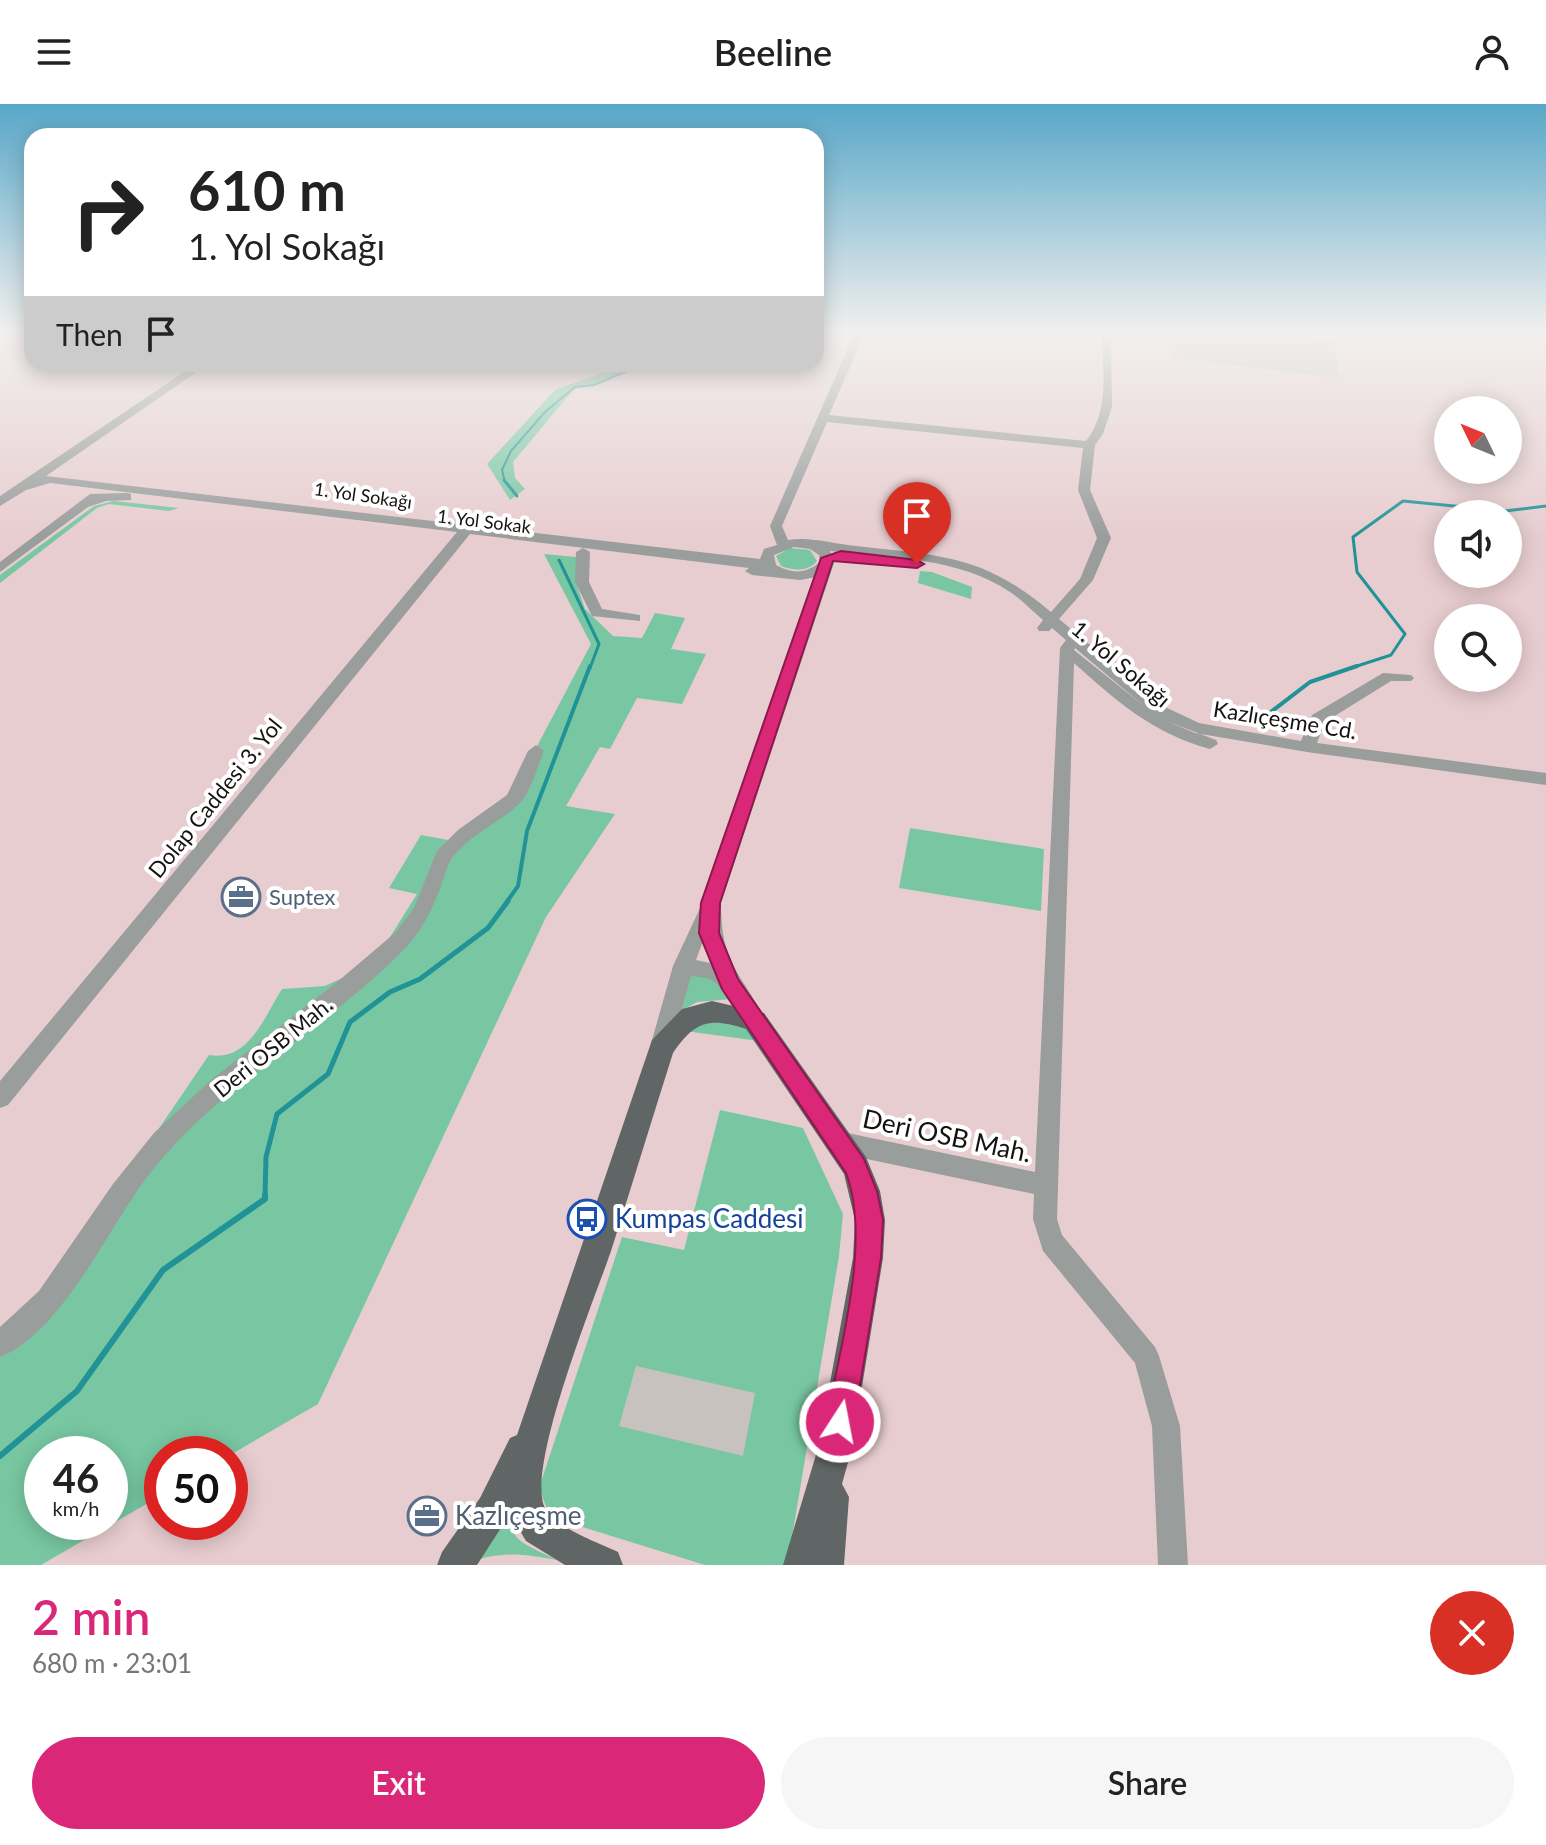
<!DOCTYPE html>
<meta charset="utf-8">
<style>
body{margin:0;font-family:Lato,sans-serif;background:#f6f6f6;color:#222;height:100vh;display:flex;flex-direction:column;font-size:30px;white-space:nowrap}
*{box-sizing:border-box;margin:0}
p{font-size:26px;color:#767676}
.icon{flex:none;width:44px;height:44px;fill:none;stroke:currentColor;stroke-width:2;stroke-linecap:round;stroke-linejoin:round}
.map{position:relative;height:1461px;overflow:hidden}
.sheet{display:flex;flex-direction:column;background:#fff;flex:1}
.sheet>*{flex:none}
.hud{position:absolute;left:24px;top:24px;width:800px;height:244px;border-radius:24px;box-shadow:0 4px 20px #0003;background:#fff;color:#222;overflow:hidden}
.needle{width:52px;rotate:313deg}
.tools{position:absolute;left:1434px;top:292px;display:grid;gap:16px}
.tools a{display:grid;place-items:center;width:88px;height:88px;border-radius:50%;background:#fff;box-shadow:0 4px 20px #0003;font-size:40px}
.speed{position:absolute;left:24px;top:1332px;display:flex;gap:16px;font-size:40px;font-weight:700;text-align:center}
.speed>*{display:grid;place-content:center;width:104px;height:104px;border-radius:50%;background:#fff;box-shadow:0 4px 20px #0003;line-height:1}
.speed small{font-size:20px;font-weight:400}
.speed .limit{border:12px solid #d22;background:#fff;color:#111}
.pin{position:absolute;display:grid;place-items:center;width:68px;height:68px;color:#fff;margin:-82px -34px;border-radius:50% 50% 50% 0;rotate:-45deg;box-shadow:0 0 8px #0007}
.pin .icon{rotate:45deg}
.me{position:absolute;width:88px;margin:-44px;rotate:11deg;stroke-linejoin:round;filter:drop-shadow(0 0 6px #0008)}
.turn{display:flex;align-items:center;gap:28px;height:168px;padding:0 32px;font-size:36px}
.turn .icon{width:104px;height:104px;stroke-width:2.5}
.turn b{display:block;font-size:56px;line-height:68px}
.then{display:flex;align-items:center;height:76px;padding:0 32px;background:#0003;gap:16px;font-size:30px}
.round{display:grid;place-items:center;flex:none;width:84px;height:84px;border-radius:42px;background:#f6f6f6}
.overview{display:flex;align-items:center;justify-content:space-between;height:136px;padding:0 32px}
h1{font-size:48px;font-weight:600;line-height:60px;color:#db2777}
.primary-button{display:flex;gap:16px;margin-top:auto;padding:16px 32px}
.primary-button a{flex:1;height:92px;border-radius:48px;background:#db2777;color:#fff;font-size:32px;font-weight:600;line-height:92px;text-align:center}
.primary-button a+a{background:#f6f6f6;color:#222}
header{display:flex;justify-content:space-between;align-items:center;height:104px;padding:0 32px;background:#fff;font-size:36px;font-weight:600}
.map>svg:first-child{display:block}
</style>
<header><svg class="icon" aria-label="menu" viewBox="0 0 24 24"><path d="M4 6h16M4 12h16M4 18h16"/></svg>Beeline<svg class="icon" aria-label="person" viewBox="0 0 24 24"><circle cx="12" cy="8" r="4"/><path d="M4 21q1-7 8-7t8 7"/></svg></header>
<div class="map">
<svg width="1546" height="1461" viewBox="0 0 1546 1461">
<rect width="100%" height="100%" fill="#e3ddd9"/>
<path fill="#e8cdd0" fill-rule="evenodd" d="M0,228H32V260H816V228H1546V1461H0ZM1448,306H1508V366H1448ZM1448,410H1508V470H1448ZM1448,514H1508V574H1448ZM42,1350H110V1418H42ZM162,1350H230V1418H162Z"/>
<path fill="#78c7a2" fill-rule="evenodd" d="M627,260H647L593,282L575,284L513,358L515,374L525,385L510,396L487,360L555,286Z
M114,397L179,404L169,407L109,400L97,404L0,479V471L94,402Z
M790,444L810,446L817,457C808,468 794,467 781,462L776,452Z
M544,450L576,453V479L585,505L613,532L642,534L655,509L685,514L671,545L706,550L682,600L637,594L610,645L600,643L566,702L615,710L546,813L318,1300L230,1351L162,1350V1391L41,1461H0V1239L25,1221L209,951C249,958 264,913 282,885L325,882L373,860L417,790L389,784L421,731L454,737L507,699L591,540ZM42,1350H110V1418H42Z
M920,467L932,468L972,483L971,495L918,479Z
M910,724L1044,745L1041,807L899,784Z
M690,868L709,869L732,895L697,898L675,910Z
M694,917L745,920L759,937L685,927Z
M720,1006L803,1024L843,1110L839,1152L788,1457L784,1461H705L550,1413L539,1384L622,1133L684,1146Z
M512,1388C506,1438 515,1435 557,1456C518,1449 499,1447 462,1461Z"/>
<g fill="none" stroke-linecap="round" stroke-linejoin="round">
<path stroke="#219397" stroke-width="2" d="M1485,228L1495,234
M505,378L502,366L511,347L545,308L575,283L594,281L644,260"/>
<path stroke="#219397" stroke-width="3" d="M504,376L517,392
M559,456L599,540L590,564
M1351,564L1391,551L1405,530L1357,468L1353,433L1403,397L1505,407L1546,402"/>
<path stroke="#219397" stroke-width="4" d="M1263,614L1310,578L1357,562
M506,799L518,782L527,727L590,562"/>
<path stroke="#219397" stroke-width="5" d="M265,1093L266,1053L277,1010L328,970L350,918L390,888L420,875L488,824L508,797"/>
<path stroke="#219397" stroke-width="6" d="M0,1352L77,1287L163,1166L265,1095V1091"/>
</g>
<path fill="#c7c2bd" d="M1177,228H1265L1335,236L1339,274L1173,254Z
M636,1262L755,1289L743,1352L619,1322Z"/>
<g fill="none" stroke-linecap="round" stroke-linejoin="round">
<path fill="#999d9c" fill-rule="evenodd" d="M855,228H865L829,311L1086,337C1110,307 1103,264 1101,228H1111L1112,303L1103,330L1095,341L1090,386L1111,434L1093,476L1059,515L1165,603L1199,619L1301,637L1312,611L1383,569L1411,571L1414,574L1411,577H1391L1325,618L1317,639L1546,669V681L1307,648L1195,629L1166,617L1216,636L1218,640L1210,645C1154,630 1116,597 1074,559L1057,1115L1062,1131L1155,1243L1159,1252L1180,1322L1188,1461H1158L1152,1322L1135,1259L1043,1147L1033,1115L1034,1090L838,1049L830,1046L826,1038L830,1030L838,1027L1035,1068L1060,544L1066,536L1052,524L1049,527H1039L1037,524L1043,516C1032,507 1022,496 1010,488C958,453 891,454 830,447L834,459L721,799C721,862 741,867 766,917L762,923C738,932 730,885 710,875C704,873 696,873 691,872L669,950L661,952L653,950L650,943L673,862L701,802L816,473L800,476L752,471L745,467L749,464L470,430L8,1001L0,1004V977L457,428L50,379L26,386L0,402V392L196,260H208L46,372L760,455L764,445L777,441L770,422ZM827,318L1083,344L1078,386L1097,434L1080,475L1051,508C982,450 941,452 856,442C835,440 809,432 788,436L782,422ZM794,443L810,445L819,451L820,458C806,470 792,470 776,461L774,451ZM1075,544L1144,602L1074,546ZM703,837L710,859L696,856Z
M127,389L131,390V396L106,397L88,403L0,468V458L90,390Z
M583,444L590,448L589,478L602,505L640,511V517L592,512L575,478L576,448Z
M536,641L544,647C537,663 531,689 518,701C497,720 469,731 452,754C447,762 444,773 441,782C433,803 424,823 409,840C331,923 224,976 151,1068C109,1121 64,1227 0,1253V1223L39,1187L113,1080L154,1029L211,976L336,879L396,828L414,804L437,747L458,726L507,691L528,647Z"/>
<path fill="#606665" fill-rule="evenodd" d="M712,897L764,909L866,1053L880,1087L885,1116L883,1154L852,1344L842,1380L849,1393L844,1461H783L818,1344L853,1154L855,1116L844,1070L746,925C709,913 695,917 673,949C652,1015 632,1081 611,1147C593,1199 531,1351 543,1399C548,1421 599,1439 618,1448L623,1461H565L526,1437L510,1410L477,1461H437L442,1448L480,1394L510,1334L517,1331L652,936L682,905Z"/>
</g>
<linearGradient id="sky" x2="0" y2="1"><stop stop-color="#58a7c8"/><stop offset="0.53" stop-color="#f2f0ee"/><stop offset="1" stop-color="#f2f0ee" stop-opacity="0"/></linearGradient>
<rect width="1546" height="432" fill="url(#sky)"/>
<path fill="#db2777" stroke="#8e194d" stroke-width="2" d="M841,447L917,456L924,460L917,464L833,457L720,799L719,829L738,875L864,1055L877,1087L883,1116L881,1154L854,1318L850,1328L840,1332L830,1328L826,1318C839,1247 872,1137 846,1069L722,885L699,829L701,799L821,454Z"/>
<defs>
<symbol id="office-ring" viewBox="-11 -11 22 22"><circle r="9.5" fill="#fff" stroke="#5c6f8a" stroke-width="1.5"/><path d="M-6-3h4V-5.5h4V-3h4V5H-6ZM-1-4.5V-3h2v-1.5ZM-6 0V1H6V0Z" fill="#5c6f8a"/></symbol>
<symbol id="bus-ring" viewBox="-11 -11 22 22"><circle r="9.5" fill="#fff" stroke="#1a4fb4" stroke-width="1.5"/><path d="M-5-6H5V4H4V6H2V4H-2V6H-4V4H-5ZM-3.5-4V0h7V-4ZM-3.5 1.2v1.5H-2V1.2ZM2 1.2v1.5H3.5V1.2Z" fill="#1a4fb4"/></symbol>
</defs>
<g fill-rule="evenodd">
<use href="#office-ring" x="219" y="771" width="44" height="44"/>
<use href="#bus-ring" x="565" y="1093" width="44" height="44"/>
<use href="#office-ring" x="405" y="1390" width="44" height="44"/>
</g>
<g text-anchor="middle" stroke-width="8" stroke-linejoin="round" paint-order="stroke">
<g font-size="18" fill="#151311" stroke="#fff">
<text transform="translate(363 392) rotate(8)" y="6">1. Yol Sokağı</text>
<text transform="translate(484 418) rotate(7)" y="6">1. Yol Sokak</text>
</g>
<g font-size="22" fill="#151311" stroke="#fff">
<text transform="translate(1121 560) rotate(40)" y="8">1. Yol Sokağı</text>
<text transform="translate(1285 616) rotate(9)" y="8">Kazlıçeşme Cd.</text>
<text transform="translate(215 694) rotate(-51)" y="8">Dolap Caddesi 3. Yol</text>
<text transform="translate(273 943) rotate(-39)" y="8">Deri OSB Mah.</text>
</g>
<g font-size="22" fill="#4e5e75" stroke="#fff" text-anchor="start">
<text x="269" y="801">Suptex</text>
</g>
<g font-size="26" fill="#151311" stroke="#fff">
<text transform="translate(947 1032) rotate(12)" y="9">Deri OSB Mah.</text>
</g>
<g font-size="26" fill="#164399" stroke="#fff" text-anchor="start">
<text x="615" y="1124">Kumpas Caddesi</text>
</g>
<g font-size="26" fill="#4e5e75" stroke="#fff" text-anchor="start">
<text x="455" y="1421">Kazlıçeşme</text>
</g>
</g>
</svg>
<div class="tools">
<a><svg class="needle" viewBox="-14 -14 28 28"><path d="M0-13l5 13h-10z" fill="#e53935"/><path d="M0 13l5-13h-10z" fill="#767676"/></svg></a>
<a><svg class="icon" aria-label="sound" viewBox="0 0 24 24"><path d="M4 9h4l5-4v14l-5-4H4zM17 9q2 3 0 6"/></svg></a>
<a><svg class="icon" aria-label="search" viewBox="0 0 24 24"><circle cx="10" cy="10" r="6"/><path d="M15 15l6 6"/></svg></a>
</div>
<div class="speed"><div>46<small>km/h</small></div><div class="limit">50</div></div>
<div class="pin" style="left:917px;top:460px;background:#d93025"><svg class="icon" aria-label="arrive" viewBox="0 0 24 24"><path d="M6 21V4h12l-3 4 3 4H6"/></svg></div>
<svg class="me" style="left:840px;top:1318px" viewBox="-20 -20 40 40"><circle r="17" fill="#db2777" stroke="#fff" stroke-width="3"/><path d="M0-11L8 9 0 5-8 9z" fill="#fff"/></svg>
<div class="hud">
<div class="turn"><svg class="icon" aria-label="right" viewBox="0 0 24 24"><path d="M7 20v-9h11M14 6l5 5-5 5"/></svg><div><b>610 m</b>1. Yol Sokağı</div></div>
<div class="then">Then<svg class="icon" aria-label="arrive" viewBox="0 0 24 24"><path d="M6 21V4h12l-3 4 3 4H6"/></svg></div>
</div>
</div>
<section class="sheet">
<div class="overview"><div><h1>2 min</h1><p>680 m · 23:01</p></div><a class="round" style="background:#d93025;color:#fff"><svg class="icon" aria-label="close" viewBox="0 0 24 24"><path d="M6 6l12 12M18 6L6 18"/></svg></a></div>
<div class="primary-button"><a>Exit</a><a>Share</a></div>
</section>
